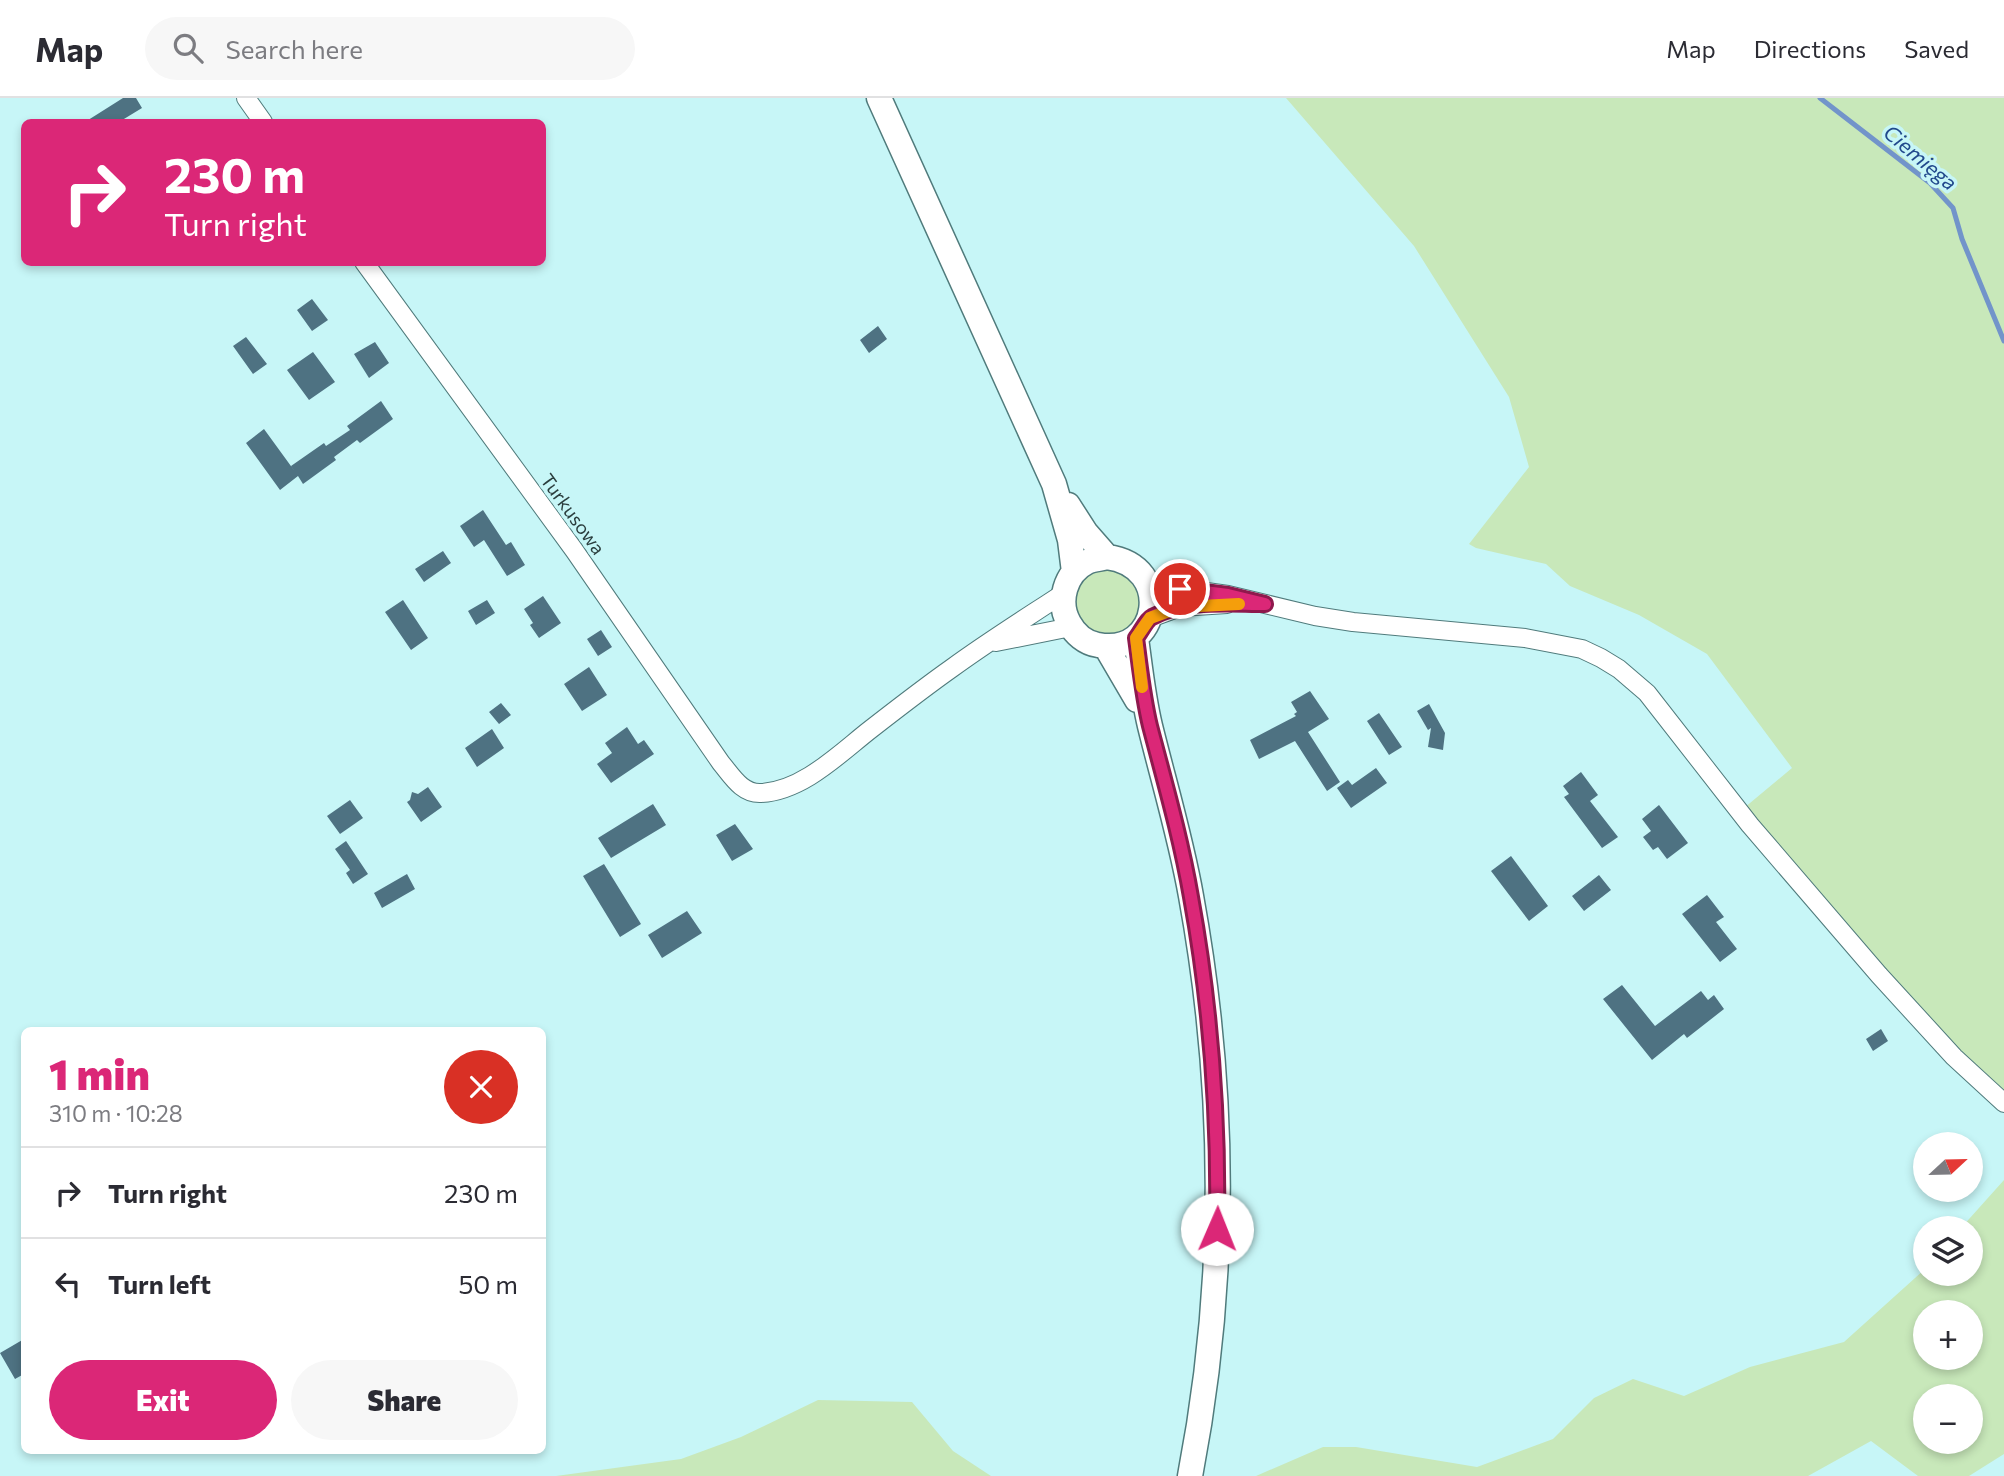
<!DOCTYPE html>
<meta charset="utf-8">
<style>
body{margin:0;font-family:Commissioner,sans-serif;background:#f7f7f7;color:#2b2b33;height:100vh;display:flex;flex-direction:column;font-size:26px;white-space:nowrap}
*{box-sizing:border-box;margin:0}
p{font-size:23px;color:#7c7c81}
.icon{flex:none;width:38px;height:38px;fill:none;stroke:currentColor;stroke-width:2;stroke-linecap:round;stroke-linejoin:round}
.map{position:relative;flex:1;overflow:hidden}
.panel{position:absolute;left:21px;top:929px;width:525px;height:427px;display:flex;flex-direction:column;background:#fff;border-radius:10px;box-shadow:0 4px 10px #0003}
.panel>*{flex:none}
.top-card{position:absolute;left:21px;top:21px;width:525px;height:147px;border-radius:10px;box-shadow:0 4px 10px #0003;background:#db2777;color:#fff;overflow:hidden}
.needle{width:46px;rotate:68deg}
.tools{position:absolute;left:1913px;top:1034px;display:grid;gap:14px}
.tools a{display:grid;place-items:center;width:70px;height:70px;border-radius:50%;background:#fff;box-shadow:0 4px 10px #0003;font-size:35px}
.pin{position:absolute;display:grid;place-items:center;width:60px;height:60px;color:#fff;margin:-30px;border:4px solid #fff;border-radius:50%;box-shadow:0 2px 7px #0007}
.me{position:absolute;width:77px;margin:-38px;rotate:1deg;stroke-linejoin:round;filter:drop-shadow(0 0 5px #0008)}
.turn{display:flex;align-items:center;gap:24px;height:147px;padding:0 28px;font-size:32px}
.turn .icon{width:91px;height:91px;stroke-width:2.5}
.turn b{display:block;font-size:49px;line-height:60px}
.round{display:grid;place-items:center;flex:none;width:74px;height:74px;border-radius:37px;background:#f7f7f7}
.summary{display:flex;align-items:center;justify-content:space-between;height:119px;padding:0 28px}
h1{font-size:42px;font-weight:800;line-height:52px;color:#db2777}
.button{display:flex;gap:14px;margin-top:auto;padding:14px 28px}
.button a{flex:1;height:80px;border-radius:42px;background:#db2777;color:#fff;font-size:28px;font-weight:800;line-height:80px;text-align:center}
.button a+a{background:#f7f7f7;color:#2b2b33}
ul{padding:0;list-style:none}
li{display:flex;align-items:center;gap:21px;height:91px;padding:0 28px;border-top:2px solid #e1e1e2}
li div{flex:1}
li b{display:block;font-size:26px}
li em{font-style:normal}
header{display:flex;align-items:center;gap:42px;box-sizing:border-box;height:98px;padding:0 35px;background:#fff;border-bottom:2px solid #e1e1e2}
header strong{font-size:33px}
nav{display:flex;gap:38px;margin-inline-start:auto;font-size:24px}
.search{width:490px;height:63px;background:#f7f7f7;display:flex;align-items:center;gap:18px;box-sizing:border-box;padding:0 24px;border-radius:38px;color:#7c7c81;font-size:26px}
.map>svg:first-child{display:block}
</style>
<header>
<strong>Map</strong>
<div class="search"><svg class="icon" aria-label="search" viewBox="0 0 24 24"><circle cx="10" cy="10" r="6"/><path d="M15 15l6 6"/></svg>Search here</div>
<nav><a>Map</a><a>Directions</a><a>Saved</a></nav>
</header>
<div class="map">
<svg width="2004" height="1378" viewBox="0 0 2004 1378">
<rect width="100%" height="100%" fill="#c7f6f7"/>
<path fill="#c8e8ba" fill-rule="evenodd" d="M1286,0H2004V1005L1993,997L1744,710L1792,670L1707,556L1639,517L1570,488L1546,466L1476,450L1469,446L1529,369L1509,299L1414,148Z
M1108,470L1129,478L1142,497L1139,519L1124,535H1092C1088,530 1079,524 1077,518C1067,493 1084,474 1108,470Z
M2004,1082V1356L1969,1378H1918L1871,1343L1808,1378H1256L1323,1349H1356L1477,1369L1553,1341L1594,1300L1633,1281L1684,1298L1750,1269L1844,1244L1925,1171V1176H1970V1130H1961ZM1925,1214H1970V1260H1925ZM1925,1298H1970V1344H1925Z
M818,1302L912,1304L953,1353L991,1378H556L681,1361L741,1339Z"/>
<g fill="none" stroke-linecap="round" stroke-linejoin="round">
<path stroke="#7294ca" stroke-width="5" d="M1820,0L1930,85L1953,110L1962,141L2004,243"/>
</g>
<path fill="#4e7282" d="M123,0H136L142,10L119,24H85Z
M312,201L328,222L312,233L297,212Z
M878,228L887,241L869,255L860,242Z
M246,239L267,266L253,276L233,248Z
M375,244L389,265L369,280L354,256Z
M313,254L335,284L309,302L287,272Z
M381,303L393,321L360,345L357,342L334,359L336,362L303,386L298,378L280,392L246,345L264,331L296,375L291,368L324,345L326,348L350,332L347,328Z
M483,412L506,447L511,444L525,467L507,478L484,442L474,449L460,428Z
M443,453L451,465L424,484L415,471Z
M543,498L561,525L539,540L530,527L533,525L524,511Z
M403,502L428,540L411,552L385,514Z
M487,502L495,515L476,527L468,513Z
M601,532L612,549L598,558L587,541Z
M589,569L607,597L582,613L564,586Z
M1310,593L1329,621L1308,634L1340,684L1327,693L1295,643L1259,661L1250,642L1296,618L1294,616L1297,614L1291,604Z
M501,605L511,617L499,626L489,614Z
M1429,606L1445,635L1443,652L1428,649L1431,630L1428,632L1417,613Z
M1379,615L1402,649L1389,657L1367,623Z
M627,629L638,646L644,642L654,656L611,685L597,666L612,655L605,645Z
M492,631L504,650L477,669L465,650Z
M1376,670L1387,685L1351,710L1337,690L1348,682L1352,687Z
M1581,674L1598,697L1590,703L1618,739L1602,750L1564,699L1569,696L1563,688Z
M428,689L442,709L421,724L407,704L410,702L412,694L418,696Z
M350,702L363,720L340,736L327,718Z
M653,706L666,727L611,760L598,740Z
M1659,707L1688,745L1667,761L1658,749L1653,752L1643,739L1651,733L1642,721Z
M735,726L753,751L732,763L716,737Z
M346,743L368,776L353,786L346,775L350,772L335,751Z
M1511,758L1548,808L1529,823L1491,773Z
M604,766L641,826L620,839L583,778Z
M407,776L415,791L382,810L374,795Z
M1599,777L1611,792L1584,813L1572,798Z
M1707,797L1724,819L1716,824L1737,851L1720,864L1682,816Z
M687,813L702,835L662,860L648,837Z
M1622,887L1655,928L1701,893L1708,902L1714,897L1724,911L1687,940L1684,936L1652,962L1603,901Z
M1881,931L1888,943L1873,953L1866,941Z
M24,1241V1276L15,1281L0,1255Z"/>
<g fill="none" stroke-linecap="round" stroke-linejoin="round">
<defs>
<path id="minor" d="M246,0L263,24
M364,164L574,452L721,665C732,678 742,696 761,695C803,693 840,655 871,631C898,610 925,589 952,570C989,543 1026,520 1064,495
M1149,486L1228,497L1315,518L1353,524L1525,540L1582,551L1601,560L1619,571L1647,595L1750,727L1879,877L1954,959L2004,1005
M1150,520L1180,509L1227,506
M996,544L1071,529"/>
<path id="secondary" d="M879,0L1054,386L1070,442L1074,474
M1068,407L1086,435L1107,459C1175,468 1160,559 1098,547C1085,545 1075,536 1069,525C1057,504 1065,475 1087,464C1093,461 1101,461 1107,459
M1136,540C1140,569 1143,599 1150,628C1164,685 1181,741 1191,798C1226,990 1227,1187 1190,1378
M1106,549L1137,602"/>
</defs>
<use href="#minor" stroke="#507b7c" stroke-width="20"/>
<use href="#secondary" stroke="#507b7c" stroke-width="27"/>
<use href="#minor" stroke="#fff" stroke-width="18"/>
<use href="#secondary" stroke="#fff" stroke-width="24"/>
</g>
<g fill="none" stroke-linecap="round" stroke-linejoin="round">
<defs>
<path id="route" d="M1180,491L1228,497L1265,506C1229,506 1185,501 1152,519C1146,522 1141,534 1136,540C1140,569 1143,599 1150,628C1165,685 1181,741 1191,799C1211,909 1219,1019 1217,1131"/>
</defs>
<use href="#route" stroke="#8e194d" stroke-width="18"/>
<use href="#route" stroke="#db2777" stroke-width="12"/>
<path stroke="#f59e0b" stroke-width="12" d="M1142,589L1136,540L1150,520L1180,509L1239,506"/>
</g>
<g text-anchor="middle" stroke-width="7" stroke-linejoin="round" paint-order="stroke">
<g font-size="19" fill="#2b3e3e" stroke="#c7f6f7">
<text transform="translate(573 416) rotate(54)" y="7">Turkusowa</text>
</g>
<g font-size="21" font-style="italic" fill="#21498c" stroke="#c7f6f7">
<text transform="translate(1920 60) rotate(40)" y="7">Ciemięga</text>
</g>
</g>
</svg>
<div class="tools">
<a><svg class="needle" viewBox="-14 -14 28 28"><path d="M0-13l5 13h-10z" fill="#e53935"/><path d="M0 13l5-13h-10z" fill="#7c7c81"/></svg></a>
<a><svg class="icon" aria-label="layers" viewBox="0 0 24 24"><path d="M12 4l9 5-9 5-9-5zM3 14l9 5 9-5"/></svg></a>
<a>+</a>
<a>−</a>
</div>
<div class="pin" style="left:1180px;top:491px;background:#d93025"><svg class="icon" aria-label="arrive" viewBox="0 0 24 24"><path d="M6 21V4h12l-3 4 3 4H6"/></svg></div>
<svg class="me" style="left:1217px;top:1131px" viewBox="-20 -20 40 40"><circle r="19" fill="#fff"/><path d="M0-13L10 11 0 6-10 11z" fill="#db2777"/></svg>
<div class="top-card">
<div class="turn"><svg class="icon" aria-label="right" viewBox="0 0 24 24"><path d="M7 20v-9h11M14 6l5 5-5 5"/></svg><div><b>230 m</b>Turn right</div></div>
</div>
<section class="panel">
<div class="summary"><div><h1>1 min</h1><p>310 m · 10:28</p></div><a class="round" style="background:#d93025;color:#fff"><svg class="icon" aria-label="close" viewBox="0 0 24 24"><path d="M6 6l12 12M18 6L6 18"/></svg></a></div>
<ul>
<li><svg class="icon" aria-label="right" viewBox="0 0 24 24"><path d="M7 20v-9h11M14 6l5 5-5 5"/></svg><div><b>Turn right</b></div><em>230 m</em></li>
<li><svg class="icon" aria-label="left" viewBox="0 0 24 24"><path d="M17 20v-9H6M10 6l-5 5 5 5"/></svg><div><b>Turn left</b></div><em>50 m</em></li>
</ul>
<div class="button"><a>Exit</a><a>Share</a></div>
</section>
</div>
